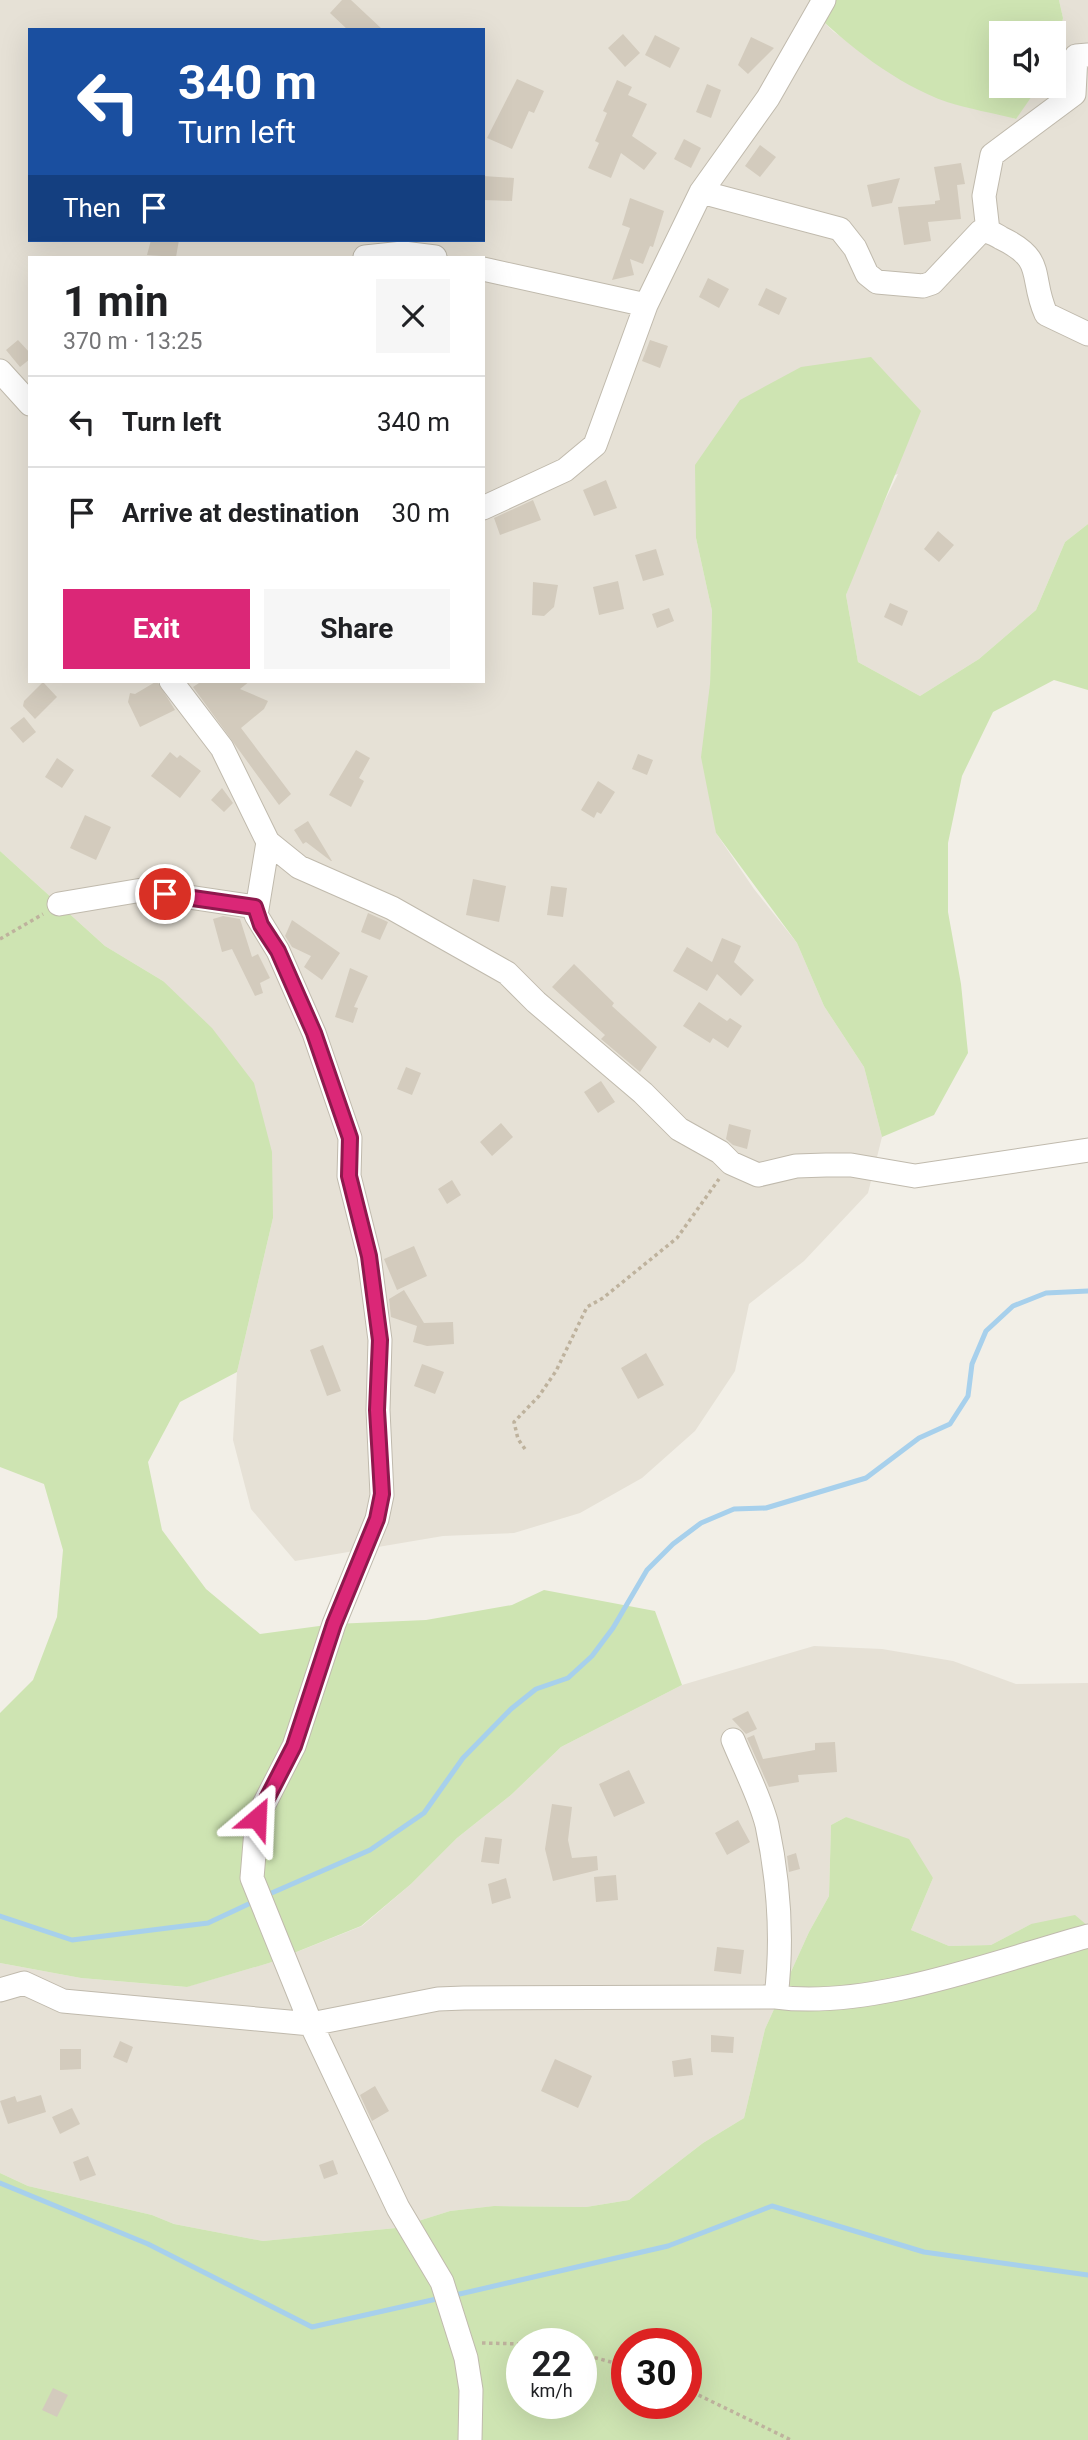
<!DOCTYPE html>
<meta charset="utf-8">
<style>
body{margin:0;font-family:Roboto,sans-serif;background:#f6f6f6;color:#202124;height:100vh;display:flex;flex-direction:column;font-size:26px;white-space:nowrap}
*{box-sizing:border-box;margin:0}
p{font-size:23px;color:#757577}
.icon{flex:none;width:38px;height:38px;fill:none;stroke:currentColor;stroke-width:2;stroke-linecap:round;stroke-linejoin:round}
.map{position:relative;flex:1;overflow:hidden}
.side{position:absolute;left:28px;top:256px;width:457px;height:427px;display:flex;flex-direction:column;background:#fff;border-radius:0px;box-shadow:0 7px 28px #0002}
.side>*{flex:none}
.banner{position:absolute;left:28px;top:28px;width:457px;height:214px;border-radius:0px;box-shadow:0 7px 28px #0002;background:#1a4fa0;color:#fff;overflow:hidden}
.buttons{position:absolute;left:989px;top:21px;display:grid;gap:14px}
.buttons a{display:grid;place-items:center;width:77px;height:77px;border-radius:0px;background:#fff;box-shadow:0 7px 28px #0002;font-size:35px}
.speed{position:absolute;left:506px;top:2328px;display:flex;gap:14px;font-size:35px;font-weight:700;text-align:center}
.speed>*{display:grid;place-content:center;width:91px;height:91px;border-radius:50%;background:#fff;box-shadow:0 7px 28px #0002;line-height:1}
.speed small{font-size:18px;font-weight:400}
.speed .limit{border:10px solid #d22;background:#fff;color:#111}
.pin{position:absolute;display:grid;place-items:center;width:60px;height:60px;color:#fff;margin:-30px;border:4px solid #fff;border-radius:50%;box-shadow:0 2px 7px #0007}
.me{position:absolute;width:77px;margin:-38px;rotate:26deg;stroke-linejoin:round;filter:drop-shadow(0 0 5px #0008)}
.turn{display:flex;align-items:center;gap:24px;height:147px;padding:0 35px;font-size:32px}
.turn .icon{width:91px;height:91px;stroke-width:2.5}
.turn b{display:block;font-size:49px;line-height:60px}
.then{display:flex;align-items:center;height:66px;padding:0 35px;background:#0003;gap:14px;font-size:26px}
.round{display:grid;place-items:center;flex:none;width:74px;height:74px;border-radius:0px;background:#f6f6f6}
.head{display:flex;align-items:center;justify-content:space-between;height:119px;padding:0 35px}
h1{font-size:42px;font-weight:700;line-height:52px}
.action{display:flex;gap:14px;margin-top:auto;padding:14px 35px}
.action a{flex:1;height:80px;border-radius:0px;background:#db2777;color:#fff;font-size:28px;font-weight:700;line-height:80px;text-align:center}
.action a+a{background:#f6f6f6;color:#202124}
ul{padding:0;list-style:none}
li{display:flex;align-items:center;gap:21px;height:91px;padding:0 35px;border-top:2px solid #e0e0e0}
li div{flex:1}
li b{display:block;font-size:26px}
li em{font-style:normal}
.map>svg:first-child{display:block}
</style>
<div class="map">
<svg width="1088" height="2440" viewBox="0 0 1088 2440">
<rect width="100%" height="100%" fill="#f2efe7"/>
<path fill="#e6e1d6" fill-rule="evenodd" d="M0,0H809V8L834,32L870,57L1015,119L1039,86H1054V67L1063,18L1059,0H1088V524L1065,542L1036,610L979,659L920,696L858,662L846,595L868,535L898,474L696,538L712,611L710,684L716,833L754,889L797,943L824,1006L864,1067L882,1137L868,1193L804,1261L749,1304L735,1371L695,1431L642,1478L580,1513L514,1533L443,1536L295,1561L251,1509L233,1440L237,1372L273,1218L163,981L105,946L0,851ZM30,30H483V240H30ZM30,257H483V681H30Z
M814,1646L882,1649L953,1661L1016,1684L1088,1683V1926L1031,1924L991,1945L949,1946L911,1930L933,1878L846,1817L831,1825L829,1896L809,1932L765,2029L744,2118L703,2143L629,2200L586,2207L495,2206L450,2211L396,2228L263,2241L174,2224L152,2215L28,2186L0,2173V1963L81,1978L186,1987L269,1963L362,1926L411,1884L457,1838L511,1795L561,1747L682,1685Z"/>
<path fill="#cee4b2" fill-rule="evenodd" d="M809,0H1059L1063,18L1054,67V33H1001V86H1039L1016,119C993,113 969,109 947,102C896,84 847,45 809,8Z
M871,357L921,411L846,595L858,662L920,696L979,659L1036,610L1065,542L1088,524V690L1054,680L993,712L962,776L948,843V912L961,984L968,1053L934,1115L882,1137L864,1067L824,1006L797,943L716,833L701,757L710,684L712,611L696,538L695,465L740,400L801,367Z
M0,851L105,946L163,981L212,1028L254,1083L272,1152L273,1218L237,1372L180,1402L148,1462L162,1530L206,1589L260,1634L334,1624L426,1620L512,1605L544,1590L655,1611L682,1685L561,1747L511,1795L457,1838L411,1884L361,1926L269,1963L187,1987L81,1978L0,1963V1713L33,1680L57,1617L63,1550L44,1484L0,1467Z
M846,1817L909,1839L933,1878L911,1930L949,1946L991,1945L1031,1924L1075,1915L1088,1926V2440H0V2173L28,2186L152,2215L174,2224L263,2241L396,2228L450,2211L494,2206L586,2207L629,2200L703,2143L744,2118L765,2029L809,1932L829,1896L831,1825ZM522,2343H581V2403H522ZM626,2343H686V2403H626Z"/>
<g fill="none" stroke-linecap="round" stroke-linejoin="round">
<path stroke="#a7d0ec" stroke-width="5" d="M267,1895L370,1850L424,1813L463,1758L511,1709L536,1689L568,1678L592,1656L613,1628L647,1570L673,1544L701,1523L734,1509L766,1508L866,1478L919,1438L950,1424L968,1396L972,1364L986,1331L1013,1306L1046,1293L1088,1291
M0,1916L72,1940L208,1923L255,1901
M0,2183L148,2244L312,2327L441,2298
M451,2296L668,2246L772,2206L924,2252L1088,2275"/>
</g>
<path fill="#d3cbbd" d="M342,0H351L383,30H348L330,13Z
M623,34L640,53L625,67L608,48Z
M655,35L680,48L670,68L645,55Z
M751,37L774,48L748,74L738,65Z
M517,79L544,91L534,113L529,111L512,149L487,138Z
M617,80L632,87L628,95L647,104L632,136L657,153L644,170L621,153L611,178L588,168L599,143L595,141L607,113L603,111Z
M707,84L721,90L711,118L696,112Z
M684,139L701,148L691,168L674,159Z
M760,145L776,157L760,177L745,166Z
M961,163L965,184L957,185L961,219L928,222L931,241L904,245L898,207L935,204V201L940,200L934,167Z
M483,176L514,178L512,201L483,200Z
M900,178L892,203L872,207L867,185Z
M630,198L664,211L653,247L650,246L643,264L630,259L634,275L612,280L630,228L622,225Z
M151,240H179L176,257L147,255Z
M708,278L729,289L719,308L699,297Z
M766,288L787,298L779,315L758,305Z
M18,340L30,353V359L20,367L6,350Z
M650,340L668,346L660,368L642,361Z
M606,480L617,508L594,516L583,490Z
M533,500L541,520L500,535L494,518Z
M938,531L954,545L939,562L924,549Z
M656,549L664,575L643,581L635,555Z
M618,581L624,609L599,615L593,587Z
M533,582L558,585L554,607L544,616L532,615Z
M890,603L908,611L902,626L884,617Z
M669,608L674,621L657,628L652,614Z
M157,681L175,710L140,727L128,702L130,693L135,694Z
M202,681H250L240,689L268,701L264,709L241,728L291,794L279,805L193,687Z
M43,682L57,697L35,719L23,706L24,701Z
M24,717L36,732L23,743L10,728Z
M356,750L370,758L359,778L364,781L351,807L329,795Z
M170,752L177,758L180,755L201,771L180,798L151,776Z
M638,754L653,760L647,775L632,769Z
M57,758L74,770L62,788L45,777Z
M598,781L615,792L601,814L597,812L594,818L581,810Z
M222,788L233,803L224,812L211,800Z
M85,815L111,827L96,860L70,848Z
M308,821L332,861H331L306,842L303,844L294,830Z
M473,879L506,886L499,922L466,915Z
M551,886L567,888L563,917L547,915Z
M152,906L173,909V917L151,916Z
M368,913L388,922L380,940L361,932Z
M223,916L240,919L252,957L258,954L270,978L260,983L263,993L255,996L232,949L222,952L213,919Z
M292,920L340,953L322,980L304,967L311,956L292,947L285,936Z
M722,938L741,946L734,962L754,980L741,996L717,974L707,991L673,971L687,947L712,962Z
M574,964L614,1003L612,1006L657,1047L640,1072L601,1039L605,1035L552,987Z
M350,968L368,976L354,1007L358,1008L353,1023L335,1017Z
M699,1002L727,1021L730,1018L742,1026L728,1048L713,1038L710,1043L683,1026Z
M406,1067L421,1073L412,1095L397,1089Z
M601,1081L615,1102L598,1113L584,1092Z
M501,1123L513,1137L492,1156L480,1142Z
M729,1124L751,1130L747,1149L733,1145L726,1139Z
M452,1180L461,1195L447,1204L438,1189Z
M414,1246L427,1276L397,1290L384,1259Z
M404,1290L424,1323L453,1322L454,1344L427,1346L413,1342L417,1326L391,1317L389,1299Z
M323,1345L341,1391L327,1396L310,1350Z
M646,1353L664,1385L638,1399L621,1368Z
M422,1364L444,1372L435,1394L414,1386Z
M748,1711L757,1729L746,1734L732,1719Z
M754,1735L763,1759L815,1750V1743L835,1742L837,1772L798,1775L799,1782L769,1787L747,1738Z
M629,1770L645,1803L614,1817L599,1784Z
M552,1804L572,1807L568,1840L572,1858L597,1856L598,1870L553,1881L545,1849Z
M738,1820L750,1842L727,1855L715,1833Z
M485,1837L502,1839L499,1864L481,1862Z
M796,1853L800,1869L789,1872L787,1856Z
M616,1875L618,1900L596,1902L594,1877Z
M506,1878L511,1898L492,1904L488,1884Z
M717,1947L744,1950L741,1974L714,1971Z
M711,2035L734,2037L733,2053L711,2052Z
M120,2041L133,2047L127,2063L113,2057Z
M60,2049H81V2069L60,2070Z
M691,2058L693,2075L674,2077L672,2061Z
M555,2059L592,2076L578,2108L541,2091Z
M375,2086L389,2111L372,2121L360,2095Z
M41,2095L46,2112L8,2124L0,2101L15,2096L17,2102Z
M72,2108L80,2124L60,2134L52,2117Z
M88,2156L96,2175L80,2181L73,2162Z
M333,2160L338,2174L324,2179L319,2165Z
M53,2388L68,2395L57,2417L42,2410Z"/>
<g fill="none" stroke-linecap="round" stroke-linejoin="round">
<defs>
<path id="minor" d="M701,192L840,229L855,248L867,274L877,282L923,286L932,283L981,231C989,230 994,234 1001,238C1047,260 1029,276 1046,314L1088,334
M988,231L984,196L992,155L1074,94L1076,56L1088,55
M365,257L403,253L435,257
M483,269L646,305
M0,371L30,404
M483,508L565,470L595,445L646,305L701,192L768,98L824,0
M171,681L222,748L268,842L256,915L278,951L314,1033L350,1138L349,1176L369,1256L380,1340L378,1410L382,1495L377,1519L334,1624L294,1746L257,1818L252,1878L311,2024L398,2208L442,2282L466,2358L471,2390L470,2440
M268,842L299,867L392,908L507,973L536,1002L643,1093L679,1129L720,1152L731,1163L758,1175L796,1166L826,1165H851L915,1176L1088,1150
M59,904L142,890L255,907
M733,1740C744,1767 760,1797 767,1825C779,1882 783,1940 776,1997
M0,1990L24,1983L63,2001L311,2024L438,1999L464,1998L776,1997C870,2010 997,1961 1088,1936"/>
</defs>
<use href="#minor" stroke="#c0baad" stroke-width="25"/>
<path stroke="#beb29d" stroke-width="3.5" stroke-dasharray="3.5 3.5" stroke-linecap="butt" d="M0,939L43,914
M525,1449L518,1439L514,1422L539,1396L556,1371L587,1307L603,1298L677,1238L719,1179
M482,2343L522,2344
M581,2354L626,2366
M686,2389L791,2440"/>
<use href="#minor" stroke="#fff" stroke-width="23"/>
</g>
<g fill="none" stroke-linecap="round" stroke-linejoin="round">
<defs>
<path id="route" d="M165,894L255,907L261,925L278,951L314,1033L350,1138L349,1176L369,1256L380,1340L377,1410L382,1494L377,1519L334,1624L294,1746L257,1818"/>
</defs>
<use href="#route" stroke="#8e194d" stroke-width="18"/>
<use href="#route" stroke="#db2777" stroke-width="12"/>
</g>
</svg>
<div class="buttons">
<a><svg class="icon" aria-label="sound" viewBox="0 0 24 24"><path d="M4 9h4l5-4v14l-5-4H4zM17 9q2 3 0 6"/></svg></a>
</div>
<div class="speed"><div>22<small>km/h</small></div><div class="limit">30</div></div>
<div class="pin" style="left:165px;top:894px;background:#d93025"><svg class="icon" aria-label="arrive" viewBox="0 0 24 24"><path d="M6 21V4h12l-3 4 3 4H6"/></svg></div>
<svg class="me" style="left:257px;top:1818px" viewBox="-20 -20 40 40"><path d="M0-17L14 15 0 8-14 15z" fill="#db2777" stroke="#fff" stroke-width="4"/></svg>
<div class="banner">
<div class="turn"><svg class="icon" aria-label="left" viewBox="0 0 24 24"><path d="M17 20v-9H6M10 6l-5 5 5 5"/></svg><div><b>340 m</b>Turn left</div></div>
<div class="then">Then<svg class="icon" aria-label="arrive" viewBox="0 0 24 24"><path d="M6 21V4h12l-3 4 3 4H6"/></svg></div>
</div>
<section class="side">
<div class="head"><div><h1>1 min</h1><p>370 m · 13:25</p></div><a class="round"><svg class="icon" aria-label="close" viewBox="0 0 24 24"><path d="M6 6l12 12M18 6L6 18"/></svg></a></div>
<ul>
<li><svg class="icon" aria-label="left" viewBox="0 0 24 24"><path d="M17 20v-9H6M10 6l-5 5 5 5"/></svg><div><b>Turn left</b></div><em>340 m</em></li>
<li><svg class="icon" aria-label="arrive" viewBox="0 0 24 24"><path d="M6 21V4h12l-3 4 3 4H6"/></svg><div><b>Arrive at destination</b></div><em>30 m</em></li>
</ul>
<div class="action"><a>Exit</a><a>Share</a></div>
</section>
</div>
